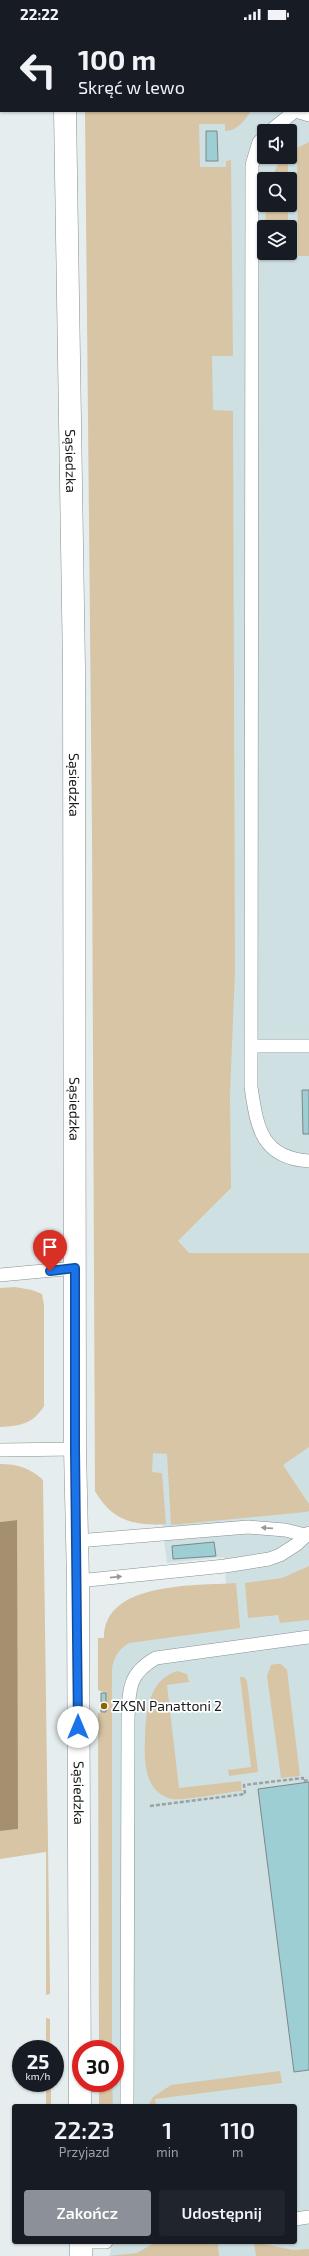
<!DOCTYPE html>
<html lang="pl">
<meta charset="utf-8">
<style>
body{margin:0;font-family:"Exo 2",sans-serif;background:#20242c;color:#f1f3f6;height:100vh;display:flex;flex-direction:column;font-size:15px;white-space:nowrap}
*{box-sizing:border-box;margin:0}
p{font-size:13px;color:#9ea1a6}
.icon{flex:none;width:22px;height:22px;fill:none;stroke:currentColor;stroke-width:2;stroke-linecap:round;stroke-linejoin:round}
.map{position:relative;flex:1;overflow:hidden}
.drawer{position:absolute;left:12px;top:2076px;width:285px;height:140px;display:flex;flex-direction:column;background:#171b24;border-radius:4px;box-shadow:0 1px 3px #0004}
.drawer>*{flex:none}
.banner{position:absolute;left:0px;top:0px;width:309px;height:84px;box-shadow:0 1px 3px #0004;background:#171b24;color:#f1f3f6;overflow:hidden}
.controls{position:absolute;left:257px;top:96px;display:grid;gap:8px}
.controls a{display:grid;place-items:center;width:40px;height:40px;border-radius:4px;background:#171b24;box-shadow:0 1px 3px #0004;font-size:20px}
.speed{position:absolute;left:12px;top:2012px;display:flex;gap:8px;font-size:20px;font-weight:700;text-align:center}
.speed>*{display:grid;place-content:center;width:52px;height:52px;border-radius:50%;background:#171b24;box-shadow:0 1px 3px #0004;line-height:1}
.speed small{font-size:10px;font-weight:400}
.speed .limit{border:6px solid #d22;background:#fff;color:#111}
.pin{position:absolute;display:grid;place-items:center;width:34px;height:34px;color:#fff;margin:-41px -17px;border-radius:50% 50% 50% 0;rotate:-45deg;box-shadow:0 0 4px #0007}
.pin .icon{rotate:45deg}
.me{position:absolute;width:44px;margin:-22px;rotate:0deg;stroke-linejoin:round;filter:drop-shadow(0 0 3px #0008)}
.turn{display:flex;align-items:center;gap:14px;height:84px;padding:0 12px;font-size:18px}
.turn .icon{width:52px;height:52px;stroke-width:2.5}
.turn b{display:block;font-size:28px;line-height:34px}
.eta{display:flex;justify-content:space-evenly;align-items:center;height:68px;text-align:center}
.eta b{font-size:24px;font-weight:600;line-height:28px}
.primary-button{display:flex;gap:8px;margin-top:auto;padding:8px 12px}
.primary-button a{flex:1;height:46px;border-radius:4px;background:#8c9099;color:#fff;font-size:16px;font-weight:600;line-height:46px;text-align:center}
.primary-button a+a{background:#20242c;color:#f1f3f6}
.status{display:flex;justify-content:space-between;align-items:center;height:28px;padding:0 20px;background:#171b24;direction:ltr}
.status svg{height:11px;fill:currentColor}
.map>svg:first-child{display:block}
</style>
<div class="status"><b>22:22</b><svg viewBox="0 0 49 12"><path d="M0 12V9h3v3zM5 12V6h3v6zM10 12V3h3v9zM15 12V0h3v12zM26 1h20v11H26zM47 4h2v5h-2z"/></svg></div>
<div class="map">
<svg width="309" height="2228" viewBox="0 0 309 2228">
<rect width="100%" height="100%" fill="#e5edee"/>
<path fill="#cfe0e2" fill-rule="evenodd" d="M123,0H309V2228H110L111,2214H295V2078H104V2055H115V2021H104L103,1685L106,1684V1665L102,1664L101,1613L226,1557L224,1529L167,1535L162,1496L155,1497L104,1462L122,83H308V1ZM264,103H290V129H264ZM264,151H290V177H264ZM264,199H290V225H264Z"/>
<path fill="#d8c5a5" d="M84,0H261V1H84Z
M85,83H251C245,92 237,103 225,103V96H199L200,139H226V133L231,132L233,328H212L213,382L233,383L235,943L230,1066L231,1160L178,1213L189,1225H309V1419L283,1437L309,1476V1483L306,1484L171,1497L167,1426L153,1425L152,1444L162,1445L166,1496C134,1498 112,1493 95,1463L92,805Z
M309,114V228H298L297,120Z
M285,129H288V151H271L278,136Z
M266,177H288V199H265Z
M15,1259L32,1262L42,1266L44,1277V1378C33,1396 20,1398 0,1399V1260Z
M0,1436C18,1436 30,1440 43,1452L50,1966L46,1967V1824L0,1831V1803L17,1801V1492L0,1494Z
M309,1538V1592L280,1595L278,1587L248,1590L245,1555L282,1550Z
M236,1555L240,1600L129,1615C118,1622 114,1629 112,1641V2021H99L98,1685L106,1684V1665L98,1662V1610H104C104,1553 196,1558 236,1555Z
M276,1636H281L287,1642L300,1748L281,1750L267,1648L271,1637Z
M177,1643L187,1646L189,1654L167,1657L179,1760L241,1753L242,1763C228,1764 184,1773 172,1771C144,1765 144,1732 145,1710C146,1685 148,1652 177,1643Z
M240,1649H244L247,1653L258,1744L229,1748L228,1742L251,1739Z
M46,1990L50,1991V2021H46Z
M280,2043L282,2055L155,2071L156,2078H148L153,2069L171,2057Z
M46,2055H51V2078H46Z
M99,2055H112L113,2078H99Z
M156,2214C177,2214 197,2217 218,2216L219,2228H108L137,2225Z
M254,2214L293,2222L309,2221V2228H256Z"/>
<path fill="#a4906f" d="M17,1492L18,1801L0,1803V1494Z"/>
<path fill="#9cced4" stroke="#7e8686" d="M206,103H217L218,133H206Z
M302,1062H309V1106H303Z
M214,1514L216,1528L173,1531L172,1518Z
M101,1665H106V1674H101Z
M101,1676H106V1684H101Z
M309,1754V2042L294,2044L258,1761Z"/>
<g fill="none" stroke-linecap="round" stroke-linejoin="round">
<defs>
<path id="lane" d="M277,0V1
M296,83L309,87
M270,103L295,83
M264,109L259,114L252,137L251,1059C257,1099 261,1130 309,1133
M252,1018H309
M0,1247L75,1240
M0,1422L75,1421
M77,1513L248,1499L285,1502L305,1507
M78,1553L225,1538L269,1531L280,1527L297,1516L309,1505
M127,2078L128,1693C129,1664 127,1646 156,1630L309,1609
M295,2191L309,2189
M81,2214H106"/>
<g id="street">
<path d="M64,0V1"/>
<path id="s1" d="M65,83L74,640L75,1421L78,1553L80,2078"/>
<path d="M81,2214V2228"/>
</g>
</defs>
<use href="#lane" stroke="#889090" stroke-width="14"/>
<use href="#street" stroke="#889090" stroke-width="23"/>
<path stroke="#9ba1a2" stroke-width="2.5" stroke-dasharray="4 2" stroke-linecap="butt" d="M150,1778L245,1766L244,1757L303,1750V1753L309,1752"/>
<use href="#lane" stroke="#fff" stroke-width="13"/>
<use href="#street" stroke="#fff" stroke-width="22"/>
</g>
<defs><path id="oneway-solid" d="M-6-.8H1V-3.2L6.5 0L1 3.2V.8H-6Z"/></defs>
<g fill="#979898">
<use href="#oneway-solid" transform="translate(267 1500) rotate(-176)"/>
<use href="#oneway-solid" transform="translate(116 1549) rotate(-6)"/>
</g>
<g fill="none" stroke-linecap="round" stroke-linejoin="round">
<defs>
<path id="route" d="M50,1243L75,1240V1421L78,1699"/>
</defs>
<use href="#route" stroke="#114b97" stroke-width="10"/>
<use href="#route" stroke="#1a73e8" stroke-width="7"/>
</g>
<circle fill="#8b6405" stroke="#fff" stroke-width="1.5" cx="104" cy="1678" r="4"/>
<g text-anchor="middle" stroke-width="3.5" stroke-linejoin="round" paint-order="stroke">
<g font-size="14" fill="#181b1b" stroke="#fff">
<text dy="5" stroke="none"><textPath href="#s1" startOffset="350">Sąsiedzka</textPath></text>
<text dy="5" stroke="none"><textPath href="#s1" startOffset="674">Sąsiedzka</textPath></text>
<text dy="5" stroke="none"><textPath href="#s1" startOffset="998">Sąsiedzka</textPath></text>
<text dy="5" stroke="none"><textPath href="#s1" startOffset="1682">Sąsiedzka</textPath></text>
</g>
<g font-size="14" fill="#181b1b" stroke="#fff" text-anchor="start">
<text x="112" y="1683">ZKSN Panattoni 2</text>
</g>
</g>
</svg>
<div class="controls">
<a><svg class="icon" aria-label="sound" viewBox="0 0 24 24"><path d="M4 9h4l5-4v14l-5-4H4zM17 9q2 3 0 6"/></svg></a>
<a><svg class="icon" aria-label="search" viewBox="0 0 24 24"><circle cx="10" cy="10" r="6"/><path d="M15 15l6 6"/></svg></a>
<a><svg class="icon" aria-label="layers" viewBox="0 0 24 24"><path d="M12 4l9 5-9 5-9-5zM3 14l9 5 9-5"/></svg></a>
</div>
<div class="speed"><div>25<small>km/h</small></div><div class="limit">30</div></div>
<div class="pin" style="left:50px;top:1243px;background:#d93025"><svg class="icon" aria-label="arrive" viewBox="0 0 24 24"><path d="M6 21V4h12l-3 4 3 4H6"/></svg></div>
<svg class="me" style="left:78px;top:1699px" viewBox="-20 -20 40 40"><circle r="19" fill="#fff"/><path d="M0-13L10 11 0 6-10 11z" fill="#1a73e8"/></svg>
<div class="banner">
<div class="turn"><svg class="icon" aria-label="left" viewBox="0 0 24 24"><path d="M17 20v-9H6M10 6l-5 5 5 5"/></svg><div><b>100 m</b>Skręć w lewo</div></div>
</div>
<section class="drawer">
<div class="eta">
<div><b>22:23</b><p>Przyjazd</p></div>
<div><b>1</b><p>min</p></div>
<div><b>110</b><p>m</p></div>
</div>
<div class="primary-button"><a>Zakończ</a><a>Udostępnij</a></div>
</section>
</div>
